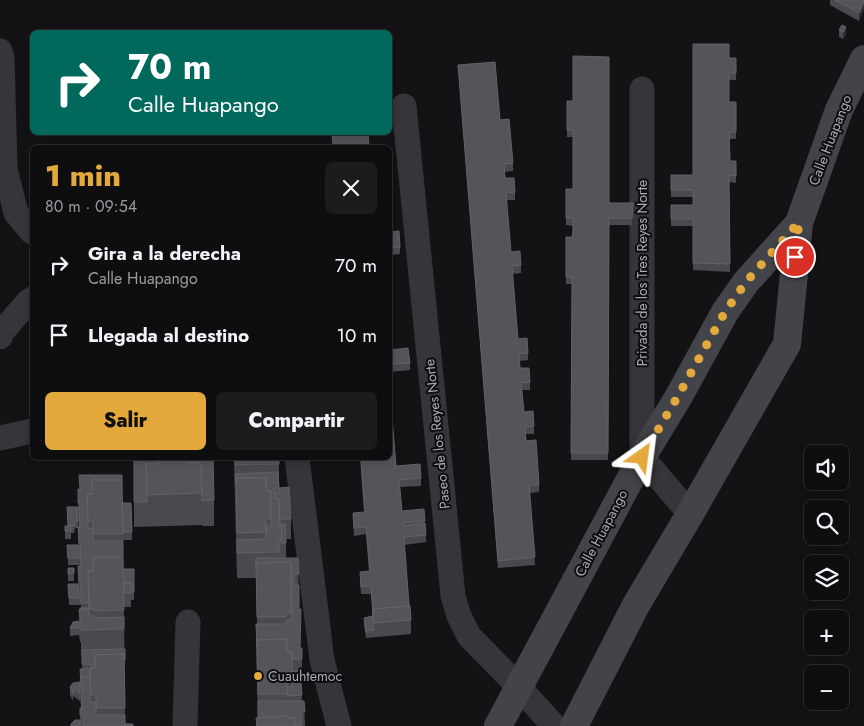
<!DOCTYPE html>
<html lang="es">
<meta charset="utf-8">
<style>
body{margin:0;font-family:Jost,sans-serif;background:#1c1c1e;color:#f1f3f6;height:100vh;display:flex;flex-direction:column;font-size:19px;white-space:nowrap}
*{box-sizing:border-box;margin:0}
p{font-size:16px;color:#9b9c9f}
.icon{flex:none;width:28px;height:28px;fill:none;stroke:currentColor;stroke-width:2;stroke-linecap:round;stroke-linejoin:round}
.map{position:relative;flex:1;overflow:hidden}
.side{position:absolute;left:30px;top:145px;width:362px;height:315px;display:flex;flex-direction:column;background:#0e0e10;border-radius:8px;box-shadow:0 2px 8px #0003,0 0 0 1px #2e2e30}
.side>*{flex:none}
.top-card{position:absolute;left:30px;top:30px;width:362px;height:105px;border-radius:8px;box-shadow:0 2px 8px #0003,0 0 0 1px #2e2e30;background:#00695c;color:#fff;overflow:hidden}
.controls{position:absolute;left:804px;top:445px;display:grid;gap:10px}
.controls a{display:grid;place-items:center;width:45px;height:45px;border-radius:8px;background:#0e0e10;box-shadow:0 2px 8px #0003,0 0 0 1px #2e2e30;font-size:25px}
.pin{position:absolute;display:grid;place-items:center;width:42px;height:42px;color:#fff;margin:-21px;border:2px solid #fff;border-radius:50%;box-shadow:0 1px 5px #0007}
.me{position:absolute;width:55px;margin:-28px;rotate:31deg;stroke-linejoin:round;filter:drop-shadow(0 0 4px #0008)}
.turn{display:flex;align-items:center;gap:18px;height:105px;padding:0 15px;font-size:22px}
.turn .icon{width:65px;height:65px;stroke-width:2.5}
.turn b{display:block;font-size:35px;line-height:42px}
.round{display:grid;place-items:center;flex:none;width:52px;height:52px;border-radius:8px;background:#1c1c1e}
.head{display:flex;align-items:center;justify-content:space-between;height:85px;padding:0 15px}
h1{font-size:30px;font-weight:800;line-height:38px;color:#e4a93c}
.primary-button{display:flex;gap:10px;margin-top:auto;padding:10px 15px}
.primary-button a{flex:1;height:58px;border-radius:8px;background:#e4a93c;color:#111;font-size:20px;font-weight:800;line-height:58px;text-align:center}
.primary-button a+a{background:#1c1c1e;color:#f1f3f6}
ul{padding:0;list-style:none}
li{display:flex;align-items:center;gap:15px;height:70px;padding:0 15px}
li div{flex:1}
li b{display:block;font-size:19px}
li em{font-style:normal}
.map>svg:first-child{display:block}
</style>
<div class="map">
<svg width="864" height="726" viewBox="0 0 864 726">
<rect width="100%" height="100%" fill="#131315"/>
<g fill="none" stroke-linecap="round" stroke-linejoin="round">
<path stroke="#35353a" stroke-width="25" d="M0,51L2,57L5,169L16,213L32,232
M642,89V457L690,514
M404,106L453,596L459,616L469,636L519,687L554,726
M0,337V334L27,303L32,299
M0,438L32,431
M297,458L322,660L339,726
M185,726L188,622"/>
<path stroke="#434449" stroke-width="28" d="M498,726L642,457L679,396L725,312L746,282L799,223
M574,726L636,605L690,514L787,344L799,223L839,110L864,59"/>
</g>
<path fill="#494a50" d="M830,0H864L859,21L830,5Z
M842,25L846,34L843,39L839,37V30Z
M729,58H736V80H729V102H736V139H729L730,161H736V183L729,182L730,272L693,270V226H671V205H693V197H671V175H693Z
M458,65L513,163V171L504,172L505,178L515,192V200H506L511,252L521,265V273L512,274L518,339L528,353V360L519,361L520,368L530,382V390H522L524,412L534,426V434H525L526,441L539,485V492L530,493L535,565L498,568Z
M567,115L609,203H633L632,225H609L608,460H571L572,284H566V262L572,237L573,226L566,225V189H573V137H567Z
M390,232L400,247V254L390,255Z
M390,350L410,363V370L390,372Z
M134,458H162L214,500V526H202V523V525L134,527Z
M234,458H279V488L291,519V539H286V558H298L300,648L302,659V684H301L302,701H304L305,726H256V718H258L256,650V624H257L256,578H237Z
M360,458H390L396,466L421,478V486L400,487L402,511L425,521L426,542L404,545L411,620V634L366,638L364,625V618L373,616L371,594H361L360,579V572L369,571L366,534L354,536L353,520V513L364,512Z
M78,489L122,503L132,532V540H123V569H134V600H132L131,599V607H124L125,724L133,726H71L80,720V708H81V703L80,699V701L73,696V701L70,695V687L80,682V669H82V655H81V642H80L79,635L70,636V628L79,621V610L81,608V605H69L68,584L78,585V566H80V565H68L67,545H78V528H75L74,533H71V539H65V526H67L78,507Z
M68,568H74V581H68Z"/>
<path fill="#2f3034" d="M864,2V9L859,21V13Z
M846,27V34L843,39V32Z
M79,502V528H78V503Z"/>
<path fill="#53555a" stroke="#606268" d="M834,0H864V2L859,13Z
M842,25L846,27L843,32L839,30Z
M693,44H729V58H736V73H729V102H736V132H729L730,161H736V176L729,175L730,264L693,263V219H671V205H693V190H671V175H693Z
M573,56L609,57V203H633L632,218H609L608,453H571L572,277H566V237H572L573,233V218H566V189H573V130H567V101H573Z
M495,62L500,120L509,119L513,163L504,164L505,178H514L515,192L506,193L511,252L520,251L521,265L512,266L518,339L527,338L528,353L519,354L520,368H529L530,382L521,383L524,412L533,411L534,426L525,427L526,441L536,440L539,485H529L535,557L498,561L458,65Z
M332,132H368L369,148H333Z
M399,231L400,247L390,248V232Z
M408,348L410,363L390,364V350Z
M390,392L396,466L420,464L421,478L399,480L402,511L424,509L425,521L403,523V526L425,523L426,535L404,537L409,606L373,609V616L371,586L361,587L360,572L370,571L366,527L354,528L353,513L365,512L361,458H390Z
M134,458H213L214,500L202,501L201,463H188L187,458H185L159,459V464H146L147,502H134Z
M185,458H187L188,463H201L202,493L147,495L146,464H159V459Z
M235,458H279V464L235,465Z
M278,472L279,488H275V499H279L280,525H277V527L282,526L281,541H279V552L237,553V540L266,539V526H271V491H266V478H236V485L235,474Z
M79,475H122V480H92V494H87L88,527V528H93V541H123V557H94L93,571H88L89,603H81V580H79L78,566H81L80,540H79L78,527H80L79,502L78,503V489H80Z
M236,478H266V491H271V519H266V532L237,533Z
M92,480H122L123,534H93V521H88V520L87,494H93Z
M289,487L291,519H279V499H275V493H279V488Z
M122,503H131L132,532H123Z
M67,507H78V521H75L74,526L71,525V531H65V526H68Z
M280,524H285L286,543H281L282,526H280Z
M67,545H78L79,558H68Z
M94,557H123L124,610L94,611V609H89L88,571H93Z
M256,558H298L299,574H294V585H299V609H301L300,648H302V659H292V652H287V639L257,640V647L256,624H286V620H291L292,609L291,562L256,563V568Z
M291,562V613H286V617H257L256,563Z
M68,568H74V573L68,574Z
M123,569H134V592H132L131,583H124Z
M124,583H131V593H124Z
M68,584H78L79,598H69Z
M410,606L411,620L374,623L373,609Z
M80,608H89V609L80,610Z
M89,609V616H94V618L124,617V629L81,630V616L80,617L79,610Z
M373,616L374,630L366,631L364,618Z
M79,621V628H70L73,622Z
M287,639V652H292V680H287L288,694H258L257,640Z
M125,649V660L124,654L95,655V668H91V664H82V650Z
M124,654L125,708H96V695H91L90,668H95V655Z
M80,669H90V679V677H82V682H81Z
M292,671H300L302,695L287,696L288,687H292Z
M82,677H90V702H96V715H125V726H83V715H80V708H82L81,701H82Z
M80,682V693L73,689V694L70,687L73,683Z
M258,701H304L305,712H301V726H295V718H288V716L258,718Z
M288,716V718H295V726H257L256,718Z
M75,720H80V726H71V724Z
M125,724H133V726H125Z"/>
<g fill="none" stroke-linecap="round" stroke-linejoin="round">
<path stroke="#e4a93c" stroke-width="9" stroke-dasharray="0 16.2" d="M642,457L678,396L725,312L746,282L799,222L795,257"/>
</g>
<circle fill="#e4a93c" stroke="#0e0e10" stroke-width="2" cx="258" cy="676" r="5"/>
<g text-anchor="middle" stroke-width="4" stroke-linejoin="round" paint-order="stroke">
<g font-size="14" fill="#a6abb4" stroke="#0e0e10">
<text transform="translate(830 140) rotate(-69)" y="5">Calle Huapango</text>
<text transform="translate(642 273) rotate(-90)" y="5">Privada de los Tres Reyes Norte</text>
<text transform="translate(437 434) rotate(-96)" y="5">Paseo de los Reyes Norte</text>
<text transform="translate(601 533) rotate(-62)" y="5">Calle Huapango</text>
</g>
<g font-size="14" fill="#a6abb4" stroke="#0e0e10" text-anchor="start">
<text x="268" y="681">Cuauhtemoc</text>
</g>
</g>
</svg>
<div class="controls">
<a><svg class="icon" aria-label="sound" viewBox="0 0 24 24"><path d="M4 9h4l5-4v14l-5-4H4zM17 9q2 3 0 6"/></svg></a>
<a><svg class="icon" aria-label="search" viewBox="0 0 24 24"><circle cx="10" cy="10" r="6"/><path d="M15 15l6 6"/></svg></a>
<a><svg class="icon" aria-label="layers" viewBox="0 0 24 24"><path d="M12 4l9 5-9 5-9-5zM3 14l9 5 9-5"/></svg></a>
<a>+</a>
<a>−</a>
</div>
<div class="pin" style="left:795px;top:257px;background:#d93025"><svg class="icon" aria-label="arrive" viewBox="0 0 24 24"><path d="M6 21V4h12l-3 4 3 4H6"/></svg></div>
<svg class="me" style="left:642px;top:457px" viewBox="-20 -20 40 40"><path d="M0-17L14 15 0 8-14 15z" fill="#e4a93c" stroke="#fff" stroke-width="4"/></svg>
<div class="top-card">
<div class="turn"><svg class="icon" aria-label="right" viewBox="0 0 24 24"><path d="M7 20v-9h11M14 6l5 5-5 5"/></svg><div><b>70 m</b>Calle Huapango</div></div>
</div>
<section class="side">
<div class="head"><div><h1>1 min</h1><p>80 m · 09:54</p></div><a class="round"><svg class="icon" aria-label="close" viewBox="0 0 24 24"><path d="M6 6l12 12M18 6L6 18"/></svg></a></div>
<ul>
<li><svg class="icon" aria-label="right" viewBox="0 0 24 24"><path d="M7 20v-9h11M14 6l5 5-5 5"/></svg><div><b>Gira a la derecha</b><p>Calle Huapango</p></div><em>70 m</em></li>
<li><svg class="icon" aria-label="arrive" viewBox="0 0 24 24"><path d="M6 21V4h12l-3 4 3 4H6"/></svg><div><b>Llegada al destino</b></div><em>10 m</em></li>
</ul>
<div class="primary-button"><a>Salir</a><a>Compartir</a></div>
</section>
</div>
